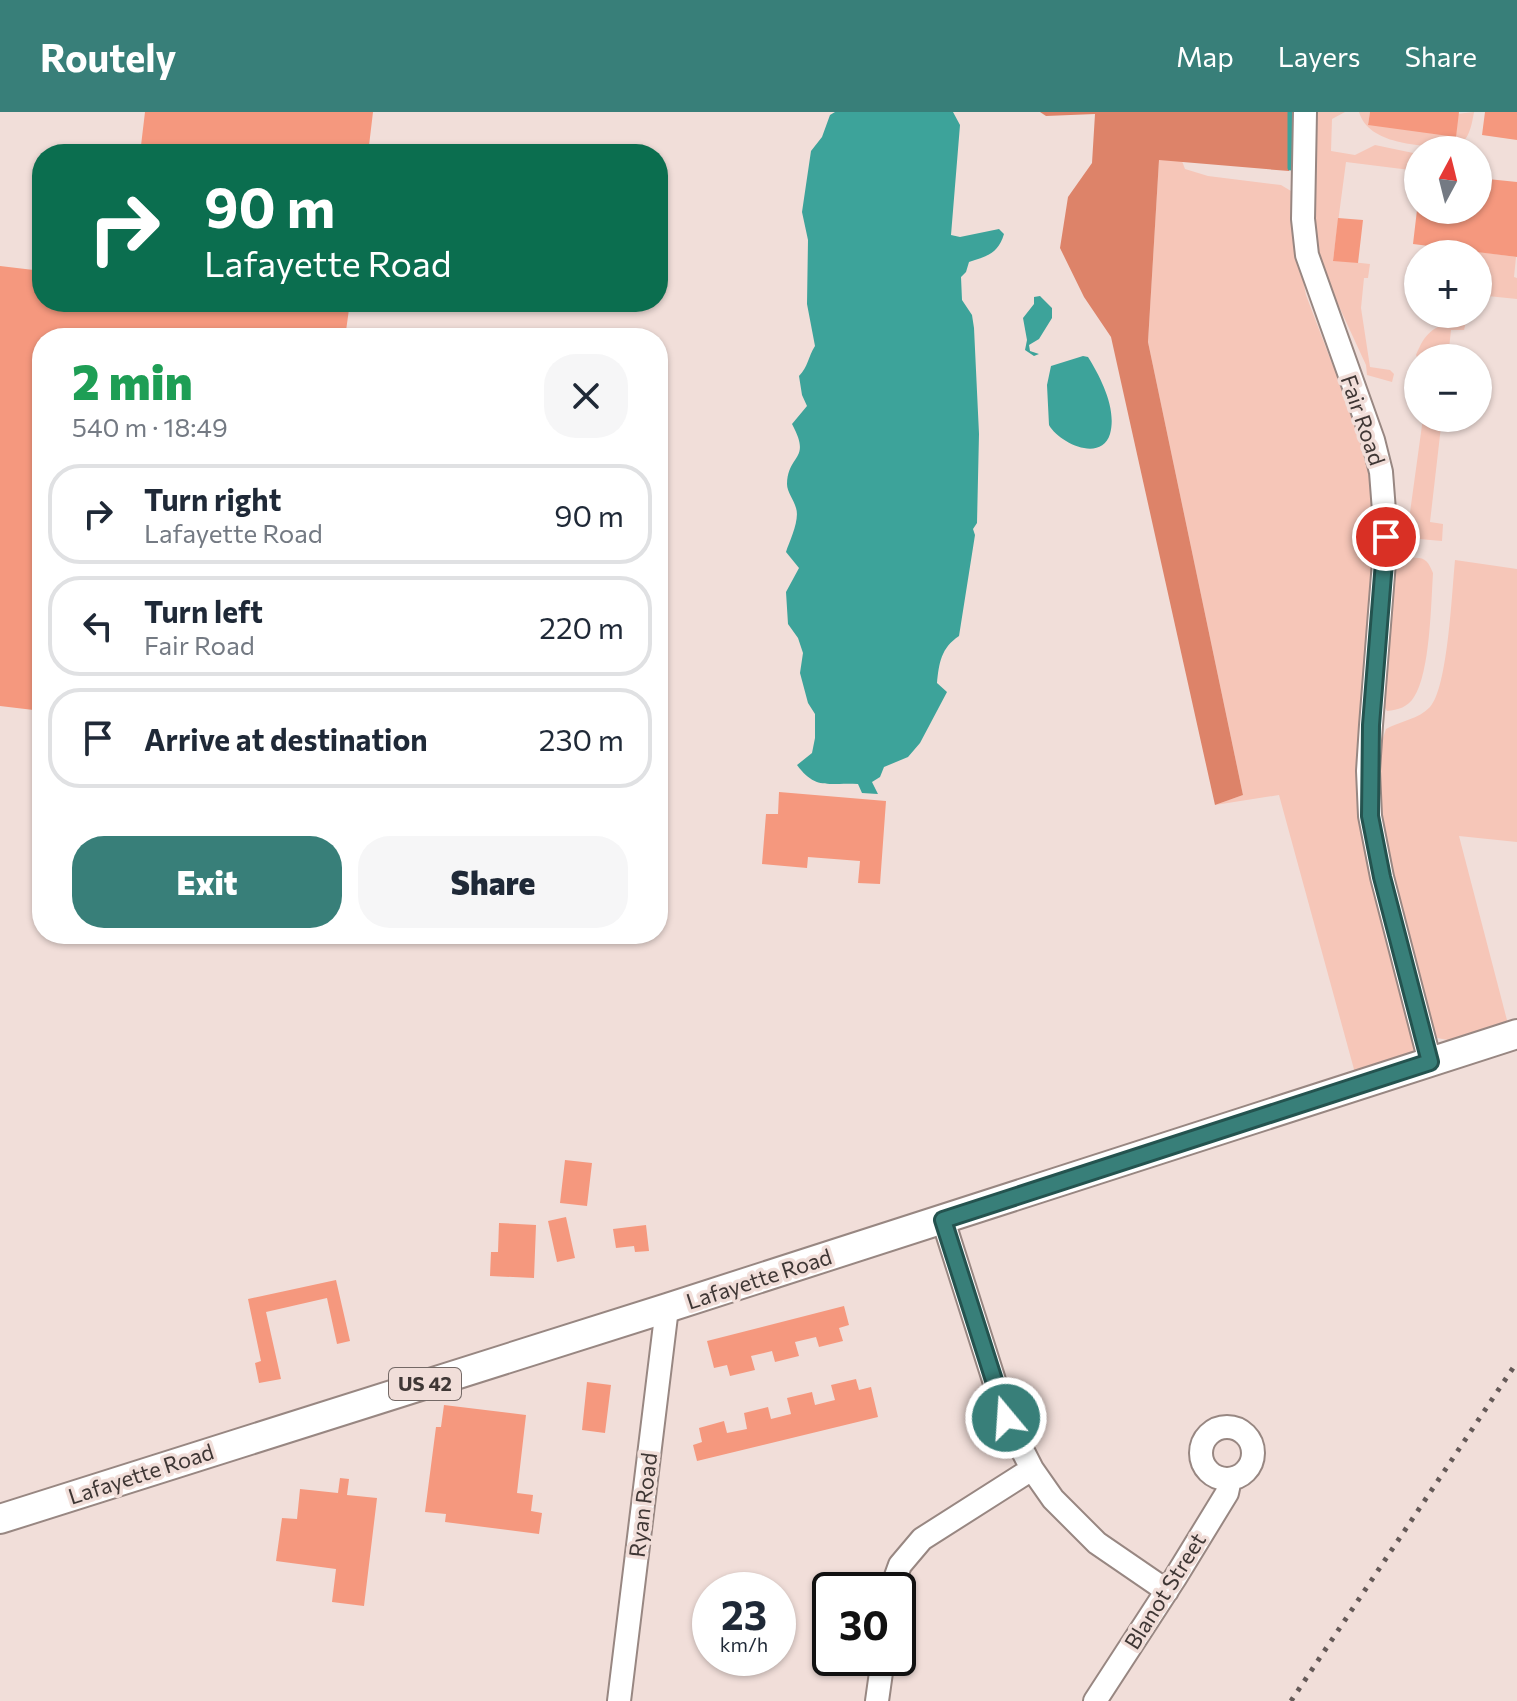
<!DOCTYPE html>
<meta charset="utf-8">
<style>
body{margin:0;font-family:Commissioner,sans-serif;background:#f6f6f7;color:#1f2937;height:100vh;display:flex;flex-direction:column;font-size:30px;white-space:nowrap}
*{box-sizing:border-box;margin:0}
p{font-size:26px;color:#747a83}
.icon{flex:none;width:44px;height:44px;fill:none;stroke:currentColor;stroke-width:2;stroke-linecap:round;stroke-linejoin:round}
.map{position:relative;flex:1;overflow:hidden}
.drawer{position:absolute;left:32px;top:216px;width:636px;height:616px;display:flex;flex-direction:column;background:#fff;border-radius:32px;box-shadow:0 2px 6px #0004}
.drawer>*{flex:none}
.guide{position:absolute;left:32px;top:32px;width:636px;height:168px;border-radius:32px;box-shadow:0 2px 6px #0004;background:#0b6e4f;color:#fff;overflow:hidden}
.needle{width:52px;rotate:7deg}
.buttons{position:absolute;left:1404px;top:24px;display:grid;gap:16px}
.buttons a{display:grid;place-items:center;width:88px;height:88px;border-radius:50%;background:#fff;box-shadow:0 2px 6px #0004;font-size:40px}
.speed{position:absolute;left:692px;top:1460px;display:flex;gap:16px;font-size:40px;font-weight:700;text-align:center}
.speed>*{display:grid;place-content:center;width:104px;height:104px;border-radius:50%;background:#fff;box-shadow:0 2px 6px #0004;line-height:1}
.speed small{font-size:20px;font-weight:400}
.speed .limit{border:4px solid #111;border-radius:12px;background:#fff;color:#111}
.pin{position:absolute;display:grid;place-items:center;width:68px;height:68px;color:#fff;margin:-34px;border:4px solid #fff;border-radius:50%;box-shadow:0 2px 8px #0007}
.me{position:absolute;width:88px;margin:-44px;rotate:342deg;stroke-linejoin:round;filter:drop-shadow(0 0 6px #0008)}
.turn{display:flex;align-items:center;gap:28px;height:168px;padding:0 40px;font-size:36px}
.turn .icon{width:104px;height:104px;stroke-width:2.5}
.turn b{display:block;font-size:56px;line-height:68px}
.round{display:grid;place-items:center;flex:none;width:84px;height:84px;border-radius:32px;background:#f6f6f7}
.summary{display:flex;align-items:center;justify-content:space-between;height:136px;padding:0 40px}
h1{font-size:48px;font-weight:800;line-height:60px;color:#1e9e55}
.primary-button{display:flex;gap:16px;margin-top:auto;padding:16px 40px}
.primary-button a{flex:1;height:92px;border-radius:32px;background:#387f79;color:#fff;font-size:32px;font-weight:800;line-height:92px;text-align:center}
.primary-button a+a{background:#f6f6f7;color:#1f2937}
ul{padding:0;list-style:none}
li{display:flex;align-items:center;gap:24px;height:100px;margin:0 16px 12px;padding:0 24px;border:4px solid #e0e1e3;border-radius:32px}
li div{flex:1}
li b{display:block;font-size:30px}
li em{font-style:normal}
header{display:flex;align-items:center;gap:48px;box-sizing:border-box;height:112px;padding:0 40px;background:#387f79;color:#fff}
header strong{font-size:38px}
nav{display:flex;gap:44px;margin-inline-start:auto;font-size:28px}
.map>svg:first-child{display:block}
</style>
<header>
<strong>Routely</strong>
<nav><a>Map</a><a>Layers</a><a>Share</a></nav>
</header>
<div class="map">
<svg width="1517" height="1589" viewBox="0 0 1517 1589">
<rect width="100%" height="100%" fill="#f1ded9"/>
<path fill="#f6c6b8" d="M1316,0H1345L1332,7L1331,39L1355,43L1375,33L1418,42V59L1346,50L1333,148L1370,152L1368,166H1364L1361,196L1370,255L1390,258L1394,262L1392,270L1367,263L1366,253L1319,151L1312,110Z
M1359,0H1370L1368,12L1474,0C1471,17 1468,34 1449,36C1419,33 1369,33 1359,0Z
M1159,47L1182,49L1185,57L1208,64L1281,73L1291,79L1294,84L1292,110L1306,183L1331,249L1346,282L1369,360L1374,432L1364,595L1415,930L1412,944L1355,961L1279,683L1215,693L1243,683L1148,230Z
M1437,134L1516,145L1514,165L1517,166V187L1478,183V142H1436Z
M1456,209L1466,210L1464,218H1451L1448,246L1418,247L1416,243C1425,221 1433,214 1456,209Z
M1423,306H1442L1430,410L1443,412L1442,429L1396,425L1397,414L1408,415Z
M1412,446C1425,445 1428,449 1433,461C1431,492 1430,561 1414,585C1408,595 1398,598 1387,599L1382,591L1394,462L1401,451Z
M1455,448L1517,457V730L1459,724L1508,912L1454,929L1437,926L1430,914C1411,841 1359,686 1386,617C1400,609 1419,607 1430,595C1448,576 1452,478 1455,448Z"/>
<path fill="#dd8369" d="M1040,0H1293L1289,59L1159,48L1148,230L1243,683L1215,693L1111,225L1084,185L1060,136L1068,85L1092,51L1095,2L1046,4Z"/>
<path fill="#3da39a" d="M835,0H953L960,13L951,123L960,125L999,117L1004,122C998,142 987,144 969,150L966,160L961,165L962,188L972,203L974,216L979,322L977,411L973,417L975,423L959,524C941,536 939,551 937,571L947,580L920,631L908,645L884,655L880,665L872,670L878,682L862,681L858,672C829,670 816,679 797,653L812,641L815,626V602L808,591L800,561L803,541L798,526L788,512L786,480L799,456L786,440C790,428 800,408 796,396C794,388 787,380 787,372C788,341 812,349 792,312L807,294L802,283L799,264C808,255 808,245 815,234L807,192L808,128L802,100L811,39L822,25L830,3Z
M1040,184L1052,196V206L1039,227L1029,233L1030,239L1039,242L1034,244L1025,238L1027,228L1023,206L1034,192V185Z
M1083,244L1088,245C1101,266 1117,297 1110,322C1101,351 1059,331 1049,313L1047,273L1051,254Z"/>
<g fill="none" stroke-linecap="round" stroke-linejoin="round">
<path stroke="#3da39a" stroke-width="5" d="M1290,0V56"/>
</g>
<path fill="#f5987e" d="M145,0H373L368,42H140Z
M1370,0H1459L1456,25L1368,13Z
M1485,0H1517V28L1482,23Z
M1478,66L1517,70V145L1413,132L1417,98H1478Z
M1338,106L1363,108L1358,151L1333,149Z
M0,154L42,159V190H350L345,226H42V599L0,594Z
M779,680L886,689L880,772L858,771L860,749L808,745L807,756L762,752L766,702H778Z
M565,1048L592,1051L587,1094L560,1091Z
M566,1105L575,1146L557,1150L548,1109Z
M499,1111L536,1113L534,1166L490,1164L491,1140H498Z
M646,1113L649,1139L635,1140L634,1134L616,1136L613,1117Z
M336,1168L350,1229L337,1232L327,1186L266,1200L281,1267L259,1271L255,1251L261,1249L248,1187Z
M844,1194L849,1213L839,1216L843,1229L819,1235L816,1225L795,1230L799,1244L775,1250L772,1239L751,1244L755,1258L730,1264L727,1253L714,1256L707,1229Z
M856,1267L859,1278L871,1275L878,1305L697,1349L693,1333L702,1330L699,1316L724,1309L727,1321L747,1317L744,1301L768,1295L771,1307L791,1302L787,1286L812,1280L815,1293L835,1288L831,1273Z
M587,1270L611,1273L605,1321L582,1318Z
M444,1293L526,1303L517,1381L533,1383L531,1399L542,1401L539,1422L445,1410L446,1402L425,1400L436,1315H441Z
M340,1366L349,1367L347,1383L377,1386L364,1494L332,1490L336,1457L276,1449L282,1406L297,1407L300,1377L338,1381Z"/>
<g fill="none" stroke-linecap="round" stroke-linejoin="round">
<defs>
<path id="minor" d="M1305,0L1303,107L1307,143L1373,328L1381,360L1386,425L1371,613L1368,659L1370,704L1382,765L1430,950
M943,1108L1006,1306L1032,1357L1053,1387L1097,1431L1167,1479
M1201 1341a26 26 0 1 1 52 0a26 26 0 1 1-52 0Z
M891,1478L900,1453L922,1427L1032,1357
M619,1589L667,1196
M877,1589L883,1546
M1095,1589L1175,1466L1227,1381L1230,1367"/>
<path id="major" d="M0,1407L667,1196L1517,922"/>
</defs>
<use href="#minor" stroke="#988782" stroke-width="26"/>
<use href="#major" stroke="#988782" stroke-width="32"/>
<use href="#minor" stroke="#fff" stroke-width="22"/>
<use href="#major" stroke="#fff" stroke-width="28"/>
<path stroke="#655a58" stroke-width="5" stroke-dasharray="4 8" stroke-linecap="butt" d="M1291,1589L1517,1250"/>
</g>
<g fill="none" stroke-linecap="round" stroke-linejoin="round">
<defs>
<path id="route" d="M1006,1306L943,1108L1430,950L1382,765L1370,704L1371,613L1386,425"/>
</defs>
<use href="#route" stroke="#24534f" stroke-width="20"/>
<use href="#route" stroke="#387f79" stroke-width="14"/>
</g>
<g text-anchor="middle" stroke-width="7" stroke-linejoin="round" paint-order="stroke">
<rect fill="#f1ded9" stroke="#746966" stroke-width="2" x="389" y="1256" width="72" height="32" rx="6"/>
<g font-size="20" font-weight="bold" fill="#3f3735">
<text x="425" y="1279">US 42</text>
</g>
<g font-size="22" fill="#3f3735" stroke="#f1ded9">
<text transform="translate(1363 308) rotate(71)" y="8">Fair Road</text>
<text transform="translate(759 1167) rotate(-18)" y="8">Lafayette Road</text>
<text transform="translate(141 1362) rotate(-18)" y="8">Lafayette Road</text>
<text transform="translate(643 1393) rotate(-83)" y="8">Ryan Road</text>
<text transform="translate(1165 1479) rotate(-58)" y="8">Blanot Street</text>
</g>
</g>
</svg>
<div class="buttons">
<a><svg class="needle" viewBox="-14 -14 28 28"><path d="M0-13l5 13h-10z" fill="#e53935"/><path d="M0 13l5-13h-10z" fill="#747a83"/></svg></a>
<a>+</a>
<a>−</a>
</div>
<div class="speed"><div>23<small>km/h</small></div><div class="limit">30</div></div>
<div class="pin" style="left:1386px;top:425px;background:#d93025"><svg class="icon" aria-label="arrive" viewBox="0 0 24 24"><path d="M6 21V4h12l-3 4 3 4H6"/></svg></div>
<svg class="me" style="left:1006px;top:1306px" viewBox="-20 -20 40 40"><circle r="17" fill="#387f79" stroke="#fff" stroke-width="3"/><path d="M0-11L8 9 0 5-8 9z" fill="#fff"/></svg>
<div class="guide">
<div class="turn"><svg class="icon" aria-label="right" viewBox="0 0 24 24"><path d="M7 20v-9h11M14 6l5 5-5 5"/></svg><div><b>90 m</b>Lafayette Road</div></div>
</div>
<section class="drawer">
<div class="summary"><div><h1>2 min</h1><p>540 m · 18:49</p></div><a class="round"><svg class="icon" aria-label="close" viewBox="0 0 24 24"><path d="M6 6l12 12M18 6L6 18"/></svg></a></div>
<ul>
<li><svg class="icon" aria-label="right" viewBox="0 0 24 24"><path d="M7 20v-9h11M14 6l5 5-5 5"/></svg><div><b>Turn right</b><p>Lafayette Road</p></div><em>90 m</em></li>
<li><svg class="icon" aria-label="left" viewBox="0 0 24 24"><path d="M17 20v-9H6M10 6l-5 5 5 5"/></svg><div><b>Turn left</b><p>Fair Road</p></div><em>220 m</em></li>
<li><svg class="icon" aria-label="arrive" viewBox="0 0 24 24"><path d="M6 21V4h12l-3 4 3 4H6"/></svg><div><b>Arrive at destination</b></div><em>230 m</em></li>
</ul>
<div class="primary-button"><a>Exit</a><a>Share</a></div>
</section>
</div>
